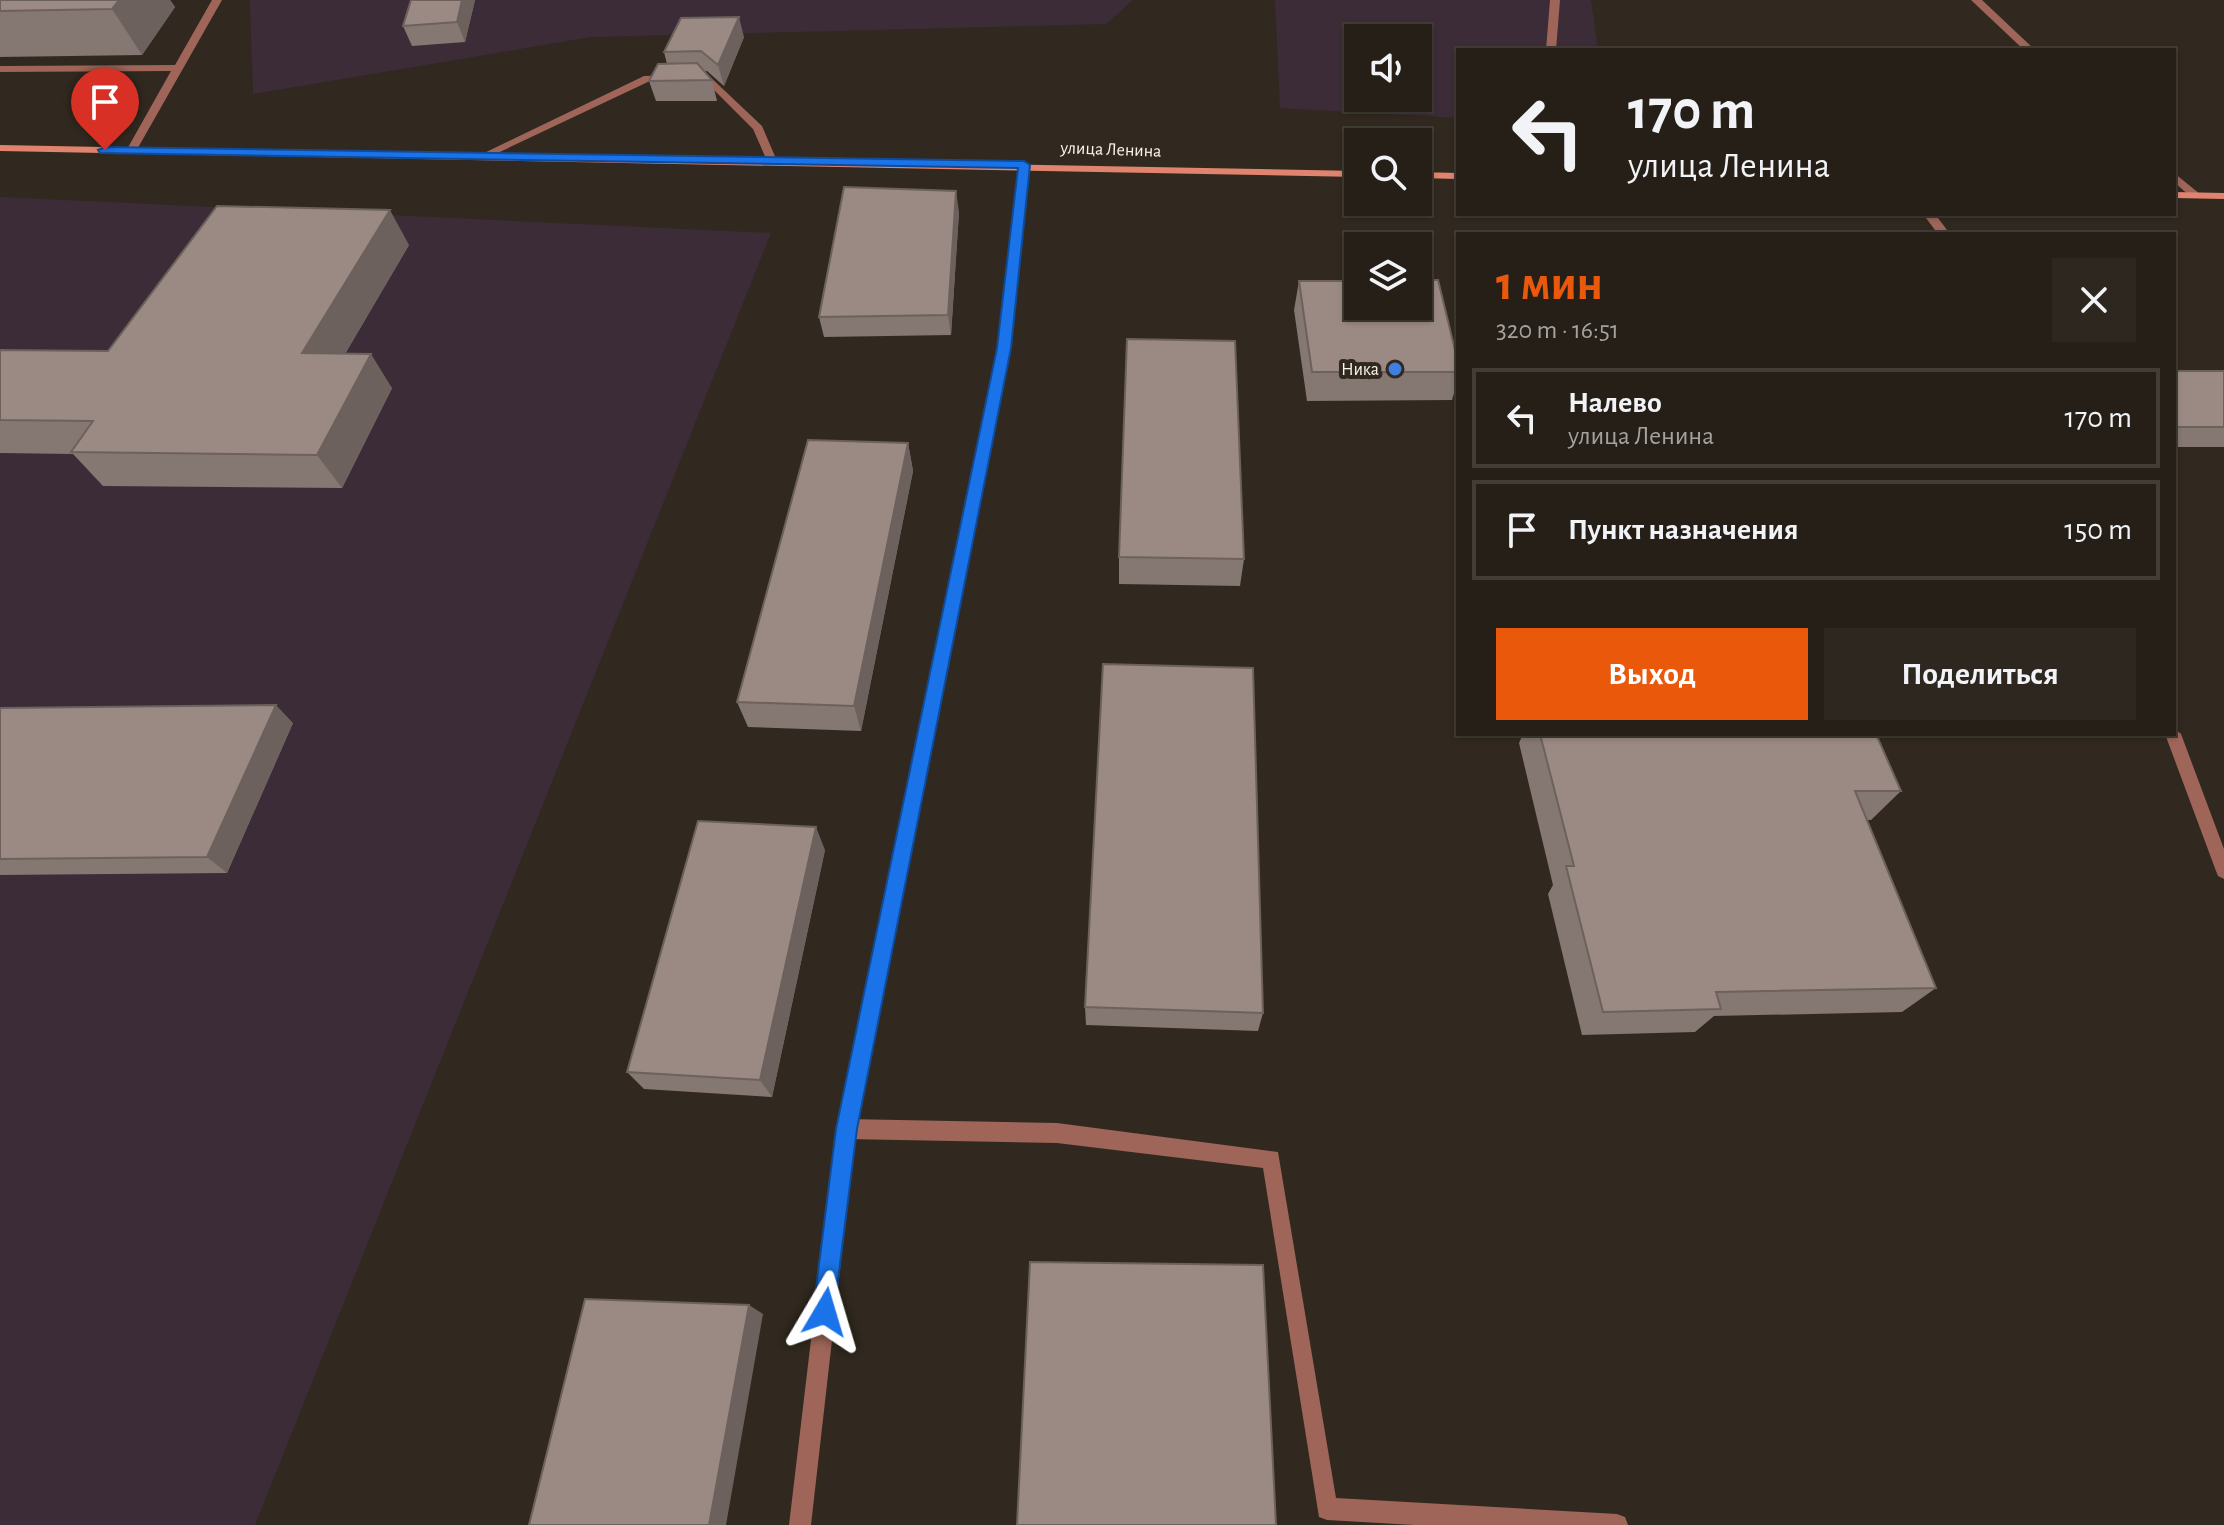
<!DOCTYPE html>
<html lang="ru">
<meta charset="utf-8">
<style>
body{margin:0;font-family:"Alegreya Sans",sans-serif;background:#2d2720;color:#f1f3f6;height:100vh;display:flex;flex-direction:column;font-size:30px;white-space:nowrap}
*{box-sizing:border-box;margin:0}
p{font-size:26px;color:#a3a2a1}
.icon{flex:none;width:44px;height:44px;fill:none;stroke:currentColor;stroke-width:2;stroke-linecap:round;stroke-linejoin:round}
.map{position:relative;flex:1;overflow:hidden}
.sheet{position:absolute;left:1456px;top:232px;width:720px;height:504px;display:flex;flex-direction:column;background:#251f17;border-radius:0px;box-shadow:0 2px 6px #0004,0 0 0 2px #423d36}
.sheet>*{flex:none}
.hud{position:absolute;left:1456px;top:48px;width:720px;height:168px;border-radius:0px;box-shadow:0 2px 6px #0004,0 0 0 2px #423d36;background:#251f17;color:#f1f3f6;overflow:hidden}
.fabs{position:absolute;left:1344px;top:24px;display:grid;gap:16px}
.fabs a{display:grid;place-items:center;width:88px;height:88px;border-radius:0px;background:#251f17;box-shadow:0 2px 6px #0004,0 0 0 2px #423d36;font-size:40px}
.pin{position:absolute;display:grid;place-items:center;width:68px;height:68px;color:#fff;margin:-82px -34px;border-radius:50% 50% 50% 0;rotate:-45deg;box-shadow:0 0 8px #0007}
.pin .icon{rotate:45deg}
.me{position:absolute;width:88px;margin:-44px;rotate:7deg;stroke-linejoin:round;filter:drop-shadow(0 0 6px #0008)}
.turn{display:flex;align-items:center;gap:28px;height:168px;padding:0 40px;font-size:36px}
.turn .icon{width:104px;height:104px;stroke-width:2.5}
.turn b{display:block;font-size:56px;line-height:68px}
.round{display:grid;place-items:center;flex:none;width:84px;height:84px;border-radius:0px;background:#2d2720}
.overview{display:flex;align-items:center;justify-content:space-between;height:136px;padding:0 40px}
h1{font-size:48px;font-weight:600;line-height:60px;color:#ea580c}
.button{display:flex;gap:16px;margin-top:auto;padding:16px 40px}
.button a{flex:1;height:92px;border-radius:0px;background:#ea580c;color:#fff;font-size:32px;font-weight:600;line-height:92px;text-align:center}
.button a+a{background:#2d2720;color:#f1f3f6}
ul{padding:0;list-style:none}
li{display:flex;align-items:center;gap:24px;height:100px;margin:0 16px 12px;padding:0 24px;border:4px solid #423d36;border-radius:0px}
li div{flex:1}
li b{display:block;font-size:30px}
li em{font-style:normal}
.map>svg:first-child{display:block}
</style>
<div class="map">
<svg width="2224" height="1525" viewBox="0 0 2224 1525">
<rect width="100%" height="100%" fill="#31291f"/>
<path fill="#3c2c38" fill-rule="evenodd" d="M250,0H1133L1106,24L591,37L253,94Z
M1275,0H1591L1598,50H1458V118L1280,108ZM1358,38H1418V98H1358Z
M0,197L771,233L255,1525H0Z"/>
<g fill="none" stroke-linecap="round" stroke-linejoin="round">
<path fill="#9e6558" fill-rule="evenodd" d="M212,0H222L135,153L126,151L171,71L0,72V66L175,65Z
M1550,0H1560L1556,50H1546Z
M1971,0H1982L2035,50H2024Z
M707,74L762,126L777,161L776,163H768L753,129L704,80L650,81L487,158L478,156L644,76Z
M2174,173L2200,194V198H2192L2174,182Z
M846,1119L1057,1123L1278,1152L1336,1498L1617,1514L1625,1517L1628,1525H1414L1327,1520L1319,1517L1263,1168L1057,1143L846,1139L839,1136L836,1129L839,1122Z"/>
<path fill="#9e6558" fill-rule="evenodd" d="M1024,162L1029,165L1010,348L856,1129L811,1525H789L836,1129L998,348L1019,165Z
M1923,214H1935L1950,234H1938Z
M2174,728L2181,734L2224,849V879L2218,876L2216,871L2165,734H2174Z"/>
<path fill="#e0846f" fill-rule="evenodd" d="M0,145L1358,171V177L0,151Z
M1418,172L1458,173V179L1418,178Z
M2174,192L2224,193V199L2174,198Z"/>
</g>
<path fill="#857772" d="M0,0H170L175,7L142,55L0,57Z
M411,0H475L465,42L412,46L403,26Z
M744,37L724,86L707,71H704L712,80L717,101H656L649,81L667,64L664,52Z
M959,212L951,335L824,337L819,317Z
M409,245L345,354L392,388L342,488L103,486L73,454L0,453V350L108,351Z
M1299,281L1458,362V380L1452,400L1307,401L1294,310Z
M2174,371H2224V447H2174Z
M908,443L913,471L861,731L748,727L737,702Z
M1119,557L1244,559L1240,586L1119,584Z
M0,708L293,723L227,873L0,875Z
M1523,734H1876L1901,791L1871,820H1867L1936,988L1902,1012L1714,1016L1695,1032L1582,1035L1548,894L1553,885L1519,743Z
M825,850L772,1097L644,1089L627,1072Z
M1085,1007L1263,1013L1258,1031L1086,1025Z"/>
<path fill="#6c615c" d="M119,0H170L175,7L142,55L112,9Z
M462,0H475L465,42L457,22Z
M739,17L744,37L724,86L718,65Z
M956,191L959,212L951,335L948,315Z
M390,210L409,245L325,388L302,353Z
M371,354L392,388L342,488L317,455Z
M908,443L913,471L861,731L854,706Z
M276,705L293,723L227,873L207,857Z
M816,827L825,850L772,1097L760,1080Z
M749,1305L763,1314L726,1525H709Z"/>
<path fill="#9b8a84" stroke="#6c615c" stroke-width="2" d="M0,0H119L112,9L0,11Z
M411,0H462L457,22L403,26Z
M739,17L718,65L701,51L664,52L681,18Z
M697,63L712,80L649,81L658,64Z
M844,187L956,191L948,315L819,317Z
M217,206L390,210L302,353L371,354L317,455L71,452L93,421L0,420V350L108,351Z
M1418,280H1438L1458,362V372H1312L1299,281H1358V306H1418Z
M1127,339L1235,341L1244,559L1119,557Z
M2174,371H2224V427H2174Z
M808,440L908,443L854,706L737,702Z
M1103,664L1253,668L1263,1013L1085,1007Z
M276,705L207,857L0,859V708Z
M1540,734H1876L1901,791H1855L1936,988L1716,992L1721,1009L1603,1012L1566,866H1574Z
M698,821L816,827L760,1080L627,1072Z
M1030,1262L1263,1265L1276,1525H1017Z
M585,1299L749,1305L709,1525H529Z"/>
<path fill="#1a73e8" stroke="#114b97" stroke-width="2" d="M105,147L1024,161L1030,165L1011,348L857,1129L833,1320L825,1323L816,1320L813,1312L836,1129L997,348L1018,168L100,153L98,150Z"/>
<circle fill="#3f7fe0" stroke="#31291f" stroke-width="3" cx="1395" cy="369" r="8"/>
<g text-anchor="middle" stroke-width="8" stroke-linejoin="round" paint-order="stroke">
<g font-size="18" fill="#f9f3ec" stroke="#31291f">
<text transform="translate(1111 149) rotate(2)" y="6">улица Ленина</text>
</g>
<g font-size="18" fill="#f9f3ec" stroke="#31291f" text-anchor="end">
<text x="1379" y="375">Ника</text>
</g>
</g>
</svg>
<div class="fabs">
<a><svg class="icon" aria-label="sound" viewBox="0 0 24 24"><path d="M4 9h4l5-4v14l-5-4H4zM17 9q2 3 0 6"/></svg></a>
<a><svg class="icon" aria-label="search" viewBox="0 0 24 24"><circle cx="10" cy="10" r="6"/><path d="M15 15l6 6"/></svg></a>
<a><svg class="icon" aria-label="layers" viewBox="0 0 24 24"><path d="M12 4l9 5-9 5-9-5zM3 14l9 5 9-5"/></svg></a>
</div>
<div class="pin" style="left:105px;top:150px;background:#d93025"><svg class="icon" aria-label="arrive" viewBox="0 0 24 24"><path d="M6 21V4h12l-3 4 3 4H6"/></svg></div>
<svg class="me" style="left:825px;top:1312px" viewBox="-20 -20 40 40"><path d="M0-17L14 15 0 8-14 15z" fill="#1a73e8" stroke="#fff" stroke-width="4"/></svg>
<div class="hud">
<div class="turn"><svg class="icon" aria-label="left" viewBox="0 0 24 24"><path d="M17 20v-9H6M10 6l-5 5 5 5"/></svg><div><b>170 m</b>улица Ленина</div></div>
</div>
<section class="sheet">
<div class="overview"><div><h1>1 мин</h1><p>320 m · 16:51</p></div><a class="round"><svg class="icon" aria-label="close" viewBox="0 0 24 24"><path d="M6 6l12 12M18 6L6 18"/></svg></a></div>
<ul>
<li><svg class="icon" aria-label="left" viewBox="0 0 24 24"><path d="M17 20v-9H6M10 6l-5 5 5 5"/></svg><div><b>Налево</b><p>улица Ленина</p></div><em>170 m</em></li>
<li><svg class="icon" aria-label="arrive" viewBox="0 0 24 24"><path d="M6 21V4h12l-3 4 3 4H6"/></svg><div><b>Пункт назначения</b></div><em>150 m</em></li>
</ul>
<div class="button"><a>Выход</a><a>Поделиться</a></div>
</section>
</div>
